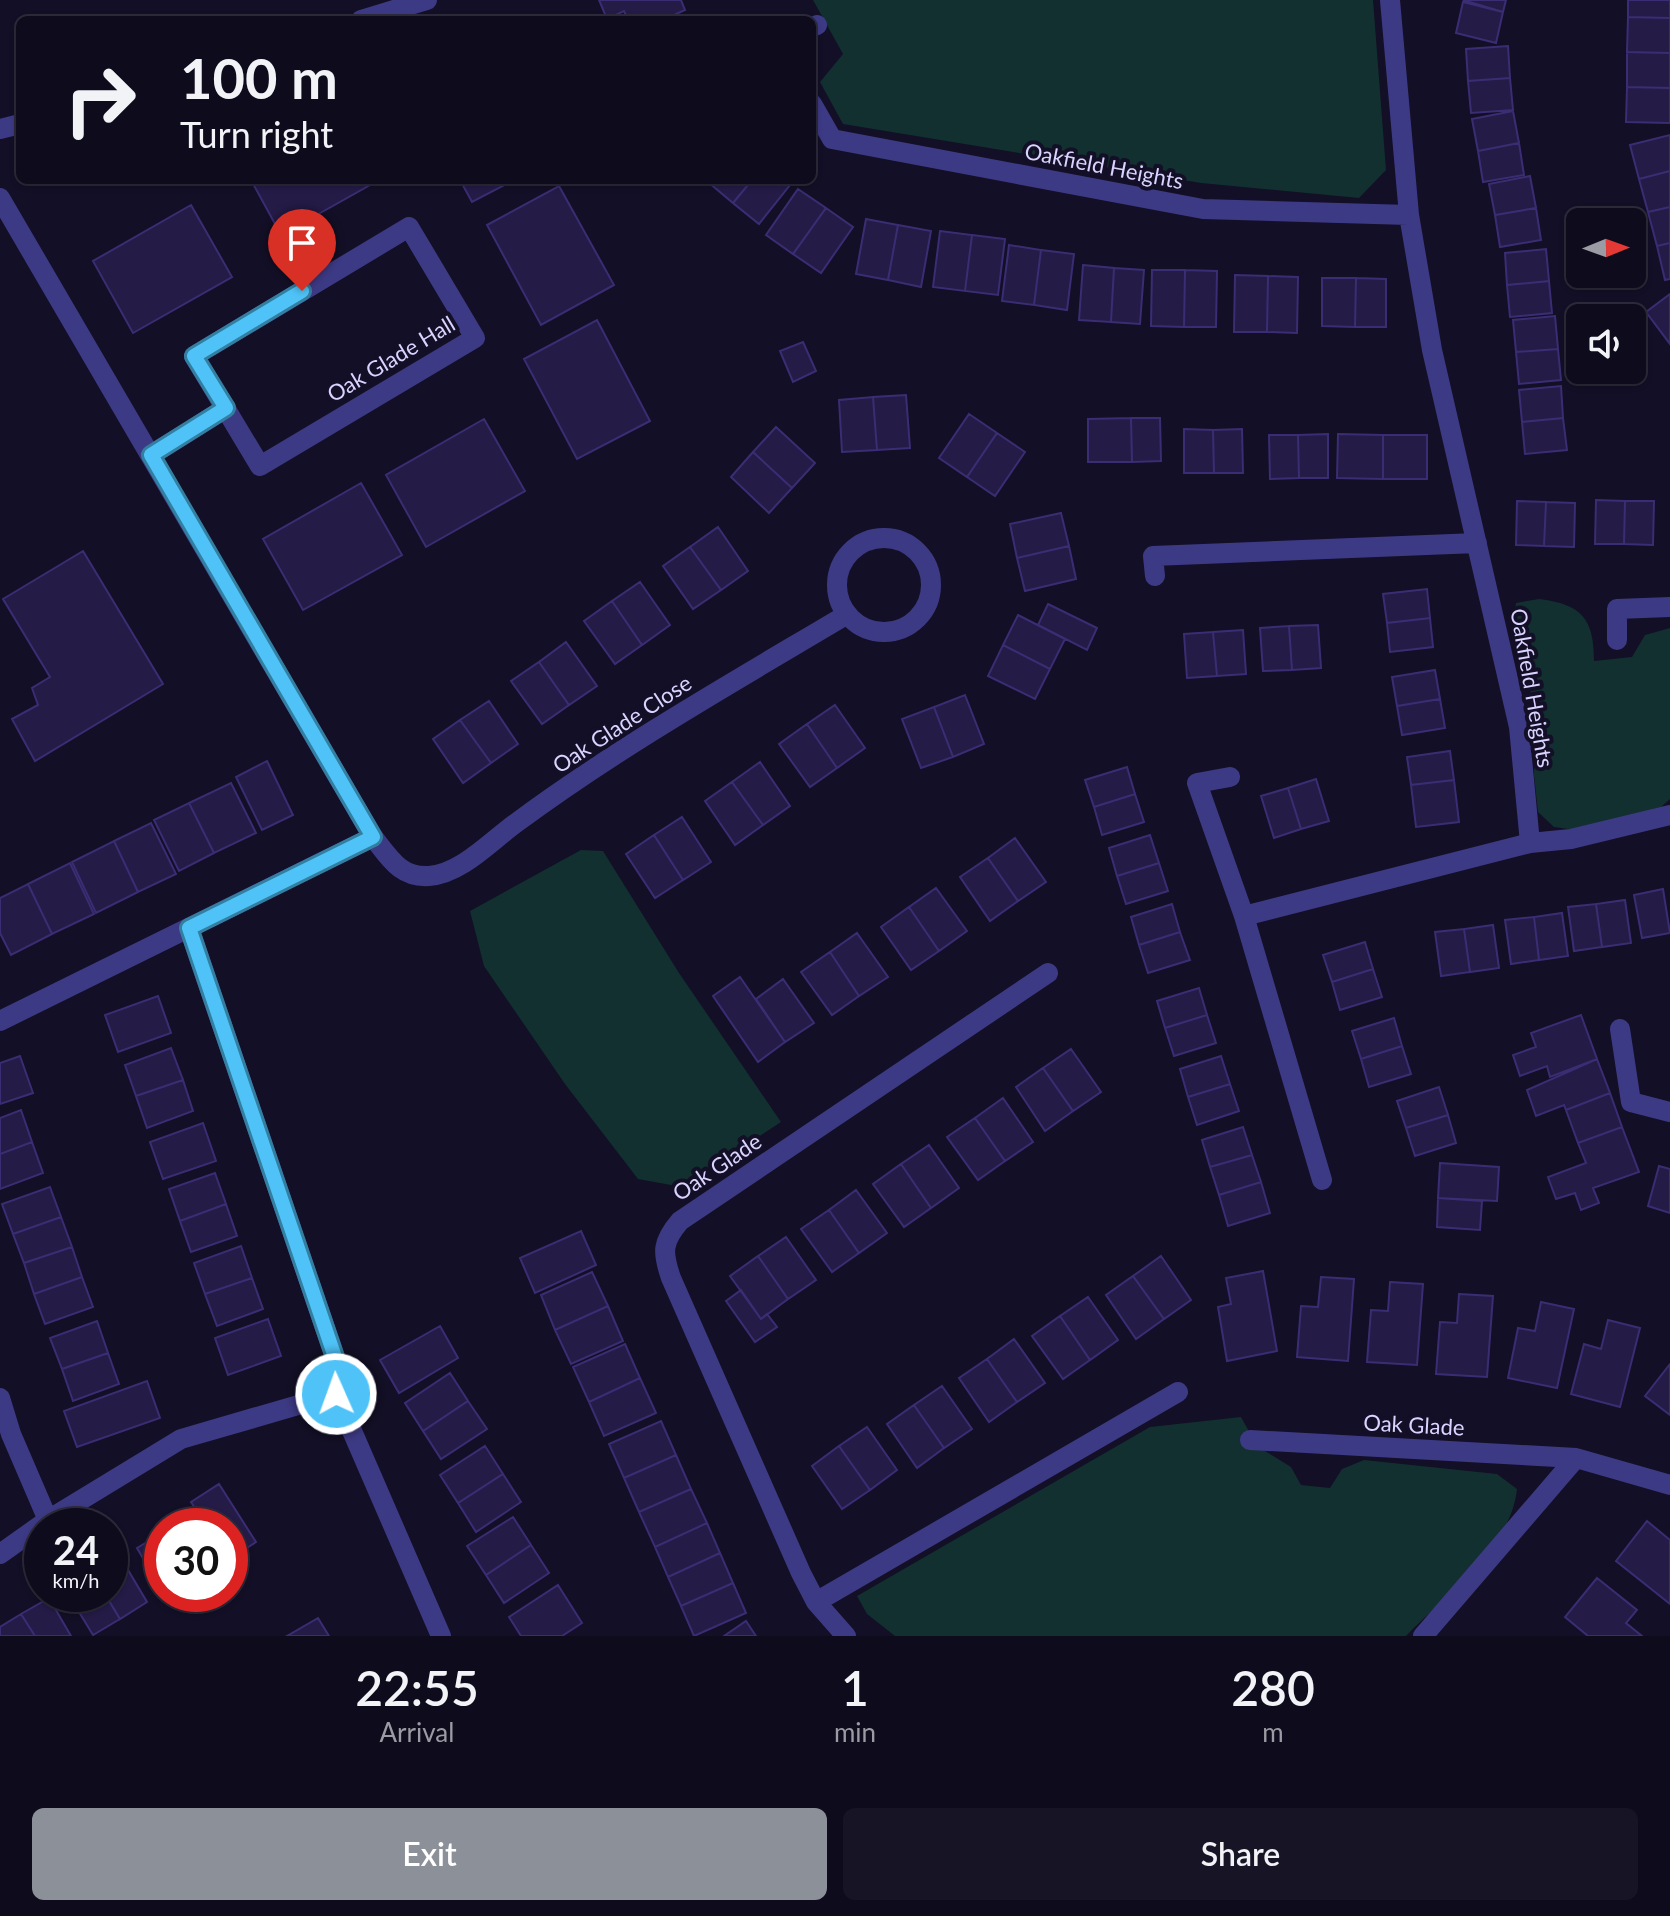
<!DOCTYPE html>
<style>
body{margin:0;font-family:Lato,sans-serif;background:#171425;color:#f1f3f6;height:100vh;display:flex;flex-direction:column;font-size:30px;white-space:nowrap}
*{box-sizing:border-box;margin:0}
p{font-size:26px;color:#9b9ba3}
.icon{flex:none;width:44px;height:44px;fill:none;stroke:currentColor;stroke-width:2;stroke-linecap:round;stroke-linejoin:round}
.map{position:relative;height:1636px;overflow:hidden}
.side{display:flex;flex-direction:column;background:#0e0b1c;flex:1}
.side>*{flex:none}
.hud{position:absolute;left:16px;top:16px;width:800px;height:168px;border-radius:12px;box-shadow:0 2px 6px #0004,0 0 0 2px #2e2b3b;background:#0e0b1c;color:#f1f3f6;overflow:hidden}
.needle{width:52px;rotate:89deg}
.fabs{position:absolute;left:1566px;top:208px;display:grid;gap:16px}
.fabs a{display:grid;place-items:center;width:80px;height:80px;border-radius:12px;background:#0e0b1c;box-shadow:0 2px 6px #0004,0 0 0 2px #2e2b3b;font-size:40px}
.speed{position:absolute;left:24px;top:1508px;display:flex;gap:16px;font-size:40px;font-weight:700;text-align:center}
.speed>*{display:grid;place-content:center;width:104px;height:104px;border-radius:50%;background:#0e0b1c;box-shadow:0 2px 6px #0004,0 0 0 2px #2e2b3b;line-height:1}
.speed small{font-size:20px;font-weight:400}
.speed .limit{border:12px solid #d22;background:#fff;color:#111}
.pin{position:absolute;display:grid;place-items:center;width:68px;height:68px;color:#fff;margin:-82px -34px;border-radius:50% 50% 50% 0;rotate:-45deg;box-shadow:0 0 8px #0007}
.pin .icon{rotate:45deg}
.me{position:absolute;width:88px;margin:-44px;rotate:358deg;stroke-linejoin:round;filter:drop-shadow(0 0 6px #0008)}
.turn{display:flex;align-items:center;gap:28px;height:168px;padding:0 32px;font-size:36px}
.turn .icon{width:104px;height:104px;stroke-width:2.5}
.turn b{display:block;font-size:56px;line-height:68px}
.eta{display:flex;justify-content:space-evenly;align-items:center;height:136px;text-align:center}
.eta b{font-size:48px;font-weight:600;line-height:56px}
.primary-button{display:flex;gap:16px;margin-top:auto;padding:16px 32px}
.primary-button a{flex:1;height:92px;border-radius:12px;background:#8c9099;color:#fff;font-size:32px;font-weight:600;line-height:92px;text-align:center}
.primary-button a+a{background:#171425;color:#f1f3f6}
.map>svg:first-child{display:block}
</style>
<div class="map">
<svg width="1670" height="1636" viewBox="0 0 1670 1636">
<rect width="100%" height="100%" fill="#130f26"/>
<path fill="#12302f" d="M813,0H1373L1386,170L1359,198L1201,183L843,124L820,82L843,54Z
M1539,599C1582,604 1594,619 1594,661L1632,657L1645,635L1670,628V799L1661,807L1576,830L1554,827L1538,812L1534,775L1536,715L1513,621L1516,603Z
M581,850L603,851L679,973L781,1122L682,1187L638,1179L565,1084L484,966L470,911Z
M1241,1417L1257,1446L1291,1467L1301,1485L1330,1488L1342,1469L1364,1460L1497,1474L1517,1489C1511,1548 1446,1595 1406,1636H895L867,1614L857,1596L1150,1427Z"/>
<path fill="#241b47" stroke="#3b2d73" stroke-width="2" d="M599,0H681L685,10L663,20H628L624,11L607,19Z
M1463,0H1506L1503,12Z
M1628,0H1670V18L1628,17Z
M1463,2L1503,12L1496,43L1456,33Z
M1628,17L1670,18V53L1627,52Z
M1508,46L1510,78L1468,81L1466,49Z
M1627,52L1670,53V88L1627,87Z
M1510,78L1513,110L1471,113L1468,81Z
M1627,87L1670,88V123L1626,122Z
M1513,111L1519,143L1478,151L1472,119Z
M1670,135V171L1639,179L1630,145Z
M1519,143L1524,175L1483,182L1478,151Z
M1670,171V207L1648,212L1639,179Z
M1530,176L1536,208L1495,215L1489,184Z
M251,180H379L281,235Z
M460,180H514L472,202Z
M709,180H752L733,203L708,182Z
M752,180H794L759,224L733,203Z
M559,186L614,285L541,325L487,225Z
M798,189L826,208L793,254L766,235Z
M191,205L232,277L133,333L93,261Z
M1670,207V243L1657,246L1648,212Z
M826,208L853,227L821,273L793,254Z
M1536,208L1541,240L1500,247L1495,215Z
M866,219L898,225L888,280L856,274Z
M898,225L931,231L921,287L888,280Z
M940,231L972,235L965,291L933,287Z
M972,235L1005,239L998,295L965,291Z
M1670,243V279L1665,280L1657,246Z
M1009,245L1041,250L1034,305L1002,301Z
M1546,249L1549,281L1507,285L1505,253Z
M1041,250L1074,254L1067,310L1034,305Z
M1083,265L1114,268L1111,322L1079,320Z
M1114,268L1144,270L1140,324L1111,322Z
M1152,270H1185L1184,327L1151,326Z
M1185,270L1217,271L1216,327H1184Z
M1235,275L1268,276L1267,332H1234Z
M1268,276L1298,277L1297,333L1267,332Z
M1322,278H1356L1355,327L1322,326Z
M1356,278L1386,279V327H1355Z
M1549,281L1552,313L1510,317L1507,285Z
M1670,294V344L1646,312Z
M1555,316L1558,349L1516,352L1513,320Z
M597,320L650,421L577,459L524,359Z
M803,342L816,371L793,382L780,351Z
M1558,349L1561,380L1519,384L1516,352Z
M1561,386L1563,418L1522,422L1519,390Z
M906,395L910,448L877,450L873,397Z
M873,397L877,450L842,452L839,400Z
M969,414L997,433L967,477L939,458Z
M1131,418L1132,462H1088V419Z
M1131,418H1160L1161,461L1132,462Z
M1563,418L1567,450L1525,454L1522,422Z
M484,419L525,491L426,547L386,475Z
M776,427L815,463L792,488L753,452Z
M1184,429L1213,430L1214,473H1184Z
M1242,429L1243,473H1214L1213,430Z
M997,433L1025,452L995,496L967,477Z
M1328,434V478H1299L1298,435Z
M1338,434L1383,435V479L1337,478Z
M1269,435H1298L1299,478L1270,479Z
M1383,435H1427V479H1383Z
M753,452L792,488L769,513L731,477Z
M361,483L402,555L303,610L263,539Z
M1596,500L1625,501L1624,544H1595Z
M1517,501L1546,502L1544,546L1516,545Z
M1625,501H1654L1653,545L1624,544Z
M1546,502L1575,503L1574,547L1544,546Z
M1061,513L1069,546L1017,558L1010,524Z
M718,527L748,571L721,590L690,547Z
M1069,546L1076,579L1025,591L1017,558Z
M690,547L721,590L693,609L663,566Z
M83,551L163,684L35,761L12,719L38,705L32,688L50,677L3,599Z
M640,582L670,625L642,645L612,601Z
M1427,589L1430,618L1387,623L1383,594Z
M612,601L642,645L615,664L584,621Z
M1048,604L1097,628L1087,650L1038,625Z
M1018,615L1065,639L1050,669L1003,645Z
M1430,618L1433,647L1390,652L1387,623Z
M1318,625L1321,668L1292,670L1289,626Z
M1289,626L1292,670L1263,671L1260,628Z
M1243,630L1246,674L1217,676L1213,632Z
M1213,632L1217,676L1187,678L1184,634Z
M566,642L597,686L569,705L539,662Z
M1003,645L1050,669L1035,699L988,676Z
M539,662L569,705L542,724L511,681Z
M1435,670L1440,699L1397,706L1392,677Z
M965,695L984,744L953,757L934,707Z
M1440,699L1445,728L1402,735L1397,706Z
M489,701L518,744L491,763L460,720Z
M835,705L865,748L837,768L807,724Z
M934,707L953,757L921,768L902,719Z
M460,720L491,763L463,783L433,739Z
M807,724L837,768L810,787L779,744Z
M1450,751L1454,780L1411,785L1407,757Z
M267,761L293,815L262,830L236,777Z
M760,762L790,806L763,825L732,782Z
M1127,767L1135,794L1094,807L1085,780Z
M1316,779L1329,821L1301,829L1288,788Z
M1454,780L1459,822L1416,827L1411,785Z
M732,782L763,825L735,845L705,801Z
M231,783L256,833L214,853L189,803Z
M1288,788L1301,829L1274,838L1261,796Z
M1135,794L1144,822L1102,835L1094,807Z
M189,803L214,853L179,871L154,820Z
M682,817L711,862L683,880L654,835Z
M151,823L176,874L138,892L114,841Z
M654,835L683,880L655,898L626,854Z
M1150,835L1159,863L1117,876L1109,848Z
M1015,838L1046,882L1018,901L988,858Z
M114,841L138,892L96,913L72,862Z
M988,858L1018,901L990,921L960,877Z
M70,863L94,914L52,934L28,884Z
M1159,863L1168,891L1126,904L1117,876Z
M28,884L52,934L11,955L0,933V898Z
M936,888L967,931L939,951L909,907Z
M1663,889L1670,933L1642,938L1634,895Z
M1625,900L1631,943L1602,947L1596,904Z
M1172,904L1180,932L1139,945L1131,917Z
M1596,904L1602,947L1574,951L1568,907Z
M909,907L939,951L911,970L881,927Z
M1562,913L1568,956L1539,960L1534,917Z
M1534,917L1539,960L1511,964L1505,920Z
M1493,925L1499,968L1470,972L1464,929Z
M1464,929L1470,972L1441,976L1435,932Z
M1180,932L1190,960L1148,973L1139,945Z
M857,933L888,977L859,996L830,952Z
M1365,942L1373,969L1332,982L1323,955Z
M830,952L859,996L832,1015L801,972Z
M1373,969L1382,997L1340,1010L1332,982Z
M740,977L785,1042L758,1062L713,996Z
M783,979L814,1023L785,1042L756,999Z
M1199,988L1207,1015L1165,1028L1157,1001Z
M158,996L171,1033L118,1052L105,1015Z
M1207,1015L1216,1043L1174,1056L1165,1028Z
M1581,1015L1597,1059L1550,1077L1547,1066L1520,1076L1513,1055L1536,1047L1531,1033Z
M1394,1018L1402,1046L1361,1059L1352,1031Z
M1402,1046L1411,1074L1369,1087L1361,1059Z
M171,1048L183,1080L136,1096L125,1065Z
M1071,1049L1101,1092L1073,1111L1043,1068Z
M20,1056L33,1093L0,1104V1063Z
M1221,1056L1230,1084L1188,1097L1180,1069Z
M1597,1059L1610,1093L1566,1110L1564,1105L1536,1116L1527,1090Z
M1043,1068L1073,1111L1045,1131L1016,1087Z
M183,1080L193,1111L147,1128L136,1096Z
M1230,1084L1239,1111L1197,1125L1188,1097Z
M1439,1087L1448,1115L1406,1128L1397,1101Z
M1610,1093L1622,1127L1578,1143L1566,1110Z
M1003,1098L1033,1142L1005,1161L975,1118Z
M21,1110L32,1142L0,1154V1118Z
M1448,1115L1456,1143L1415,1156L1406,1128Z
M975,1118L1005,1161L978,1180L947,1137Z
M203,1123L216,1161L163,1179L150,1142Z
M1243,1127L1252,1155L1210,1167L1202,1140Z
M1622,1127L1639,1172L1593,1188L1599,1203L1581,1210L1575,1193L1556,1199L1548,1177L1586,1163L1578,1143Z
M32,1142L43,1173L0,1189V1154Z
M929,1145L959,1188L931,1208L901,1164Z
M1252,1155L1261,1182L1219,1195L1210,1167Z
M1440,1163L1499,1167L1497,1201L1438,1198Z
M901,1164L931,1208L904,1227L873,1184Z
M1659,1166L1670,1169V1213L1648,1206Z
M215,1173L226,1204L180,1221L169,1189Z
M1261,1182L1270,1213L1228,1226L1219,1195Z
M50,1187L61,1217L13,1234L2,1204Z
M856,1190L887,1233L859,1253L829,1210Z
M1438,1198L1482,1201L1480,1230L1437,1227Z
M226,1204L237,1236L191,1252L180,1221Z
M829,1210L859,1253L832,1272L801,1229Z
M61,1217L72,1247L24,1263L13,1234Z
M581,1231L596,1265L535,1293L520,1258Z
M786,1237L816,1280L788,1299L758,1256Z
M241,1246L252,1278L205,1294L194,1263Z
M72,1247L82,1277L34,1294L24,1263Z
M758,1256L788,1299L761,1319L730,1276Z
M1161,1256L1191,1300L1164,1319L1133,1276Z
M1263,1271L1277,1351L1227,1361L1218,1307L1231,1304L1226,1278Z
M592,1272L608,1306L555,1330L541,1295Z
M1133,1276L1164,1319L1136,1339L1106,1295Z
M82,1277L93,1307L45,1324L34,1294Z
M1321,1277L1354,1279L1348,1361L1297,1357L1301,1306L1318,1307Z
M252,1278L263,1309L217,1326L205,1294Z
M1390,1282L1423,1284L1417,1365L1367,1362L1371,1310L1388,1311Z
M741,1290L761,1319L767,1314L777,1327L755,1342L726,1301Z
M1459,1294L1493,1296L1487,1377L1436,1374L1440,1322L1457,1323Z
M1088,1297L1118,1340L1090,1360L1060,1316Z
M1541,1302L1574,1309L1557,1388L1508,1378L1518,1328L1535,1331Z
M608,1306L623,1341L571,1364L555,1330Z
M1060,1316L1090,1360L1063,1379L1032,1336Z
M268,1319L281,1356L228,1375L215,1338Z
M1608,1320L1640,1328L1620,1407L1571,1394L1584,1344L1601,1349Z
M97,1321L108,1353L62,1369L50,1338Z
M440,1326L458,1358L399,1393L380,1360Z
M1014,1339L1045,1383L1017,1402L987,1359Z
M625,1344L640,1378L589,1402L573,1367Z
M108,1353L119,1384L73,1401L62,1369Z
M987,1359L1017,1402L989,1422L959,1378Z
M1670,1364V1415L1645,1396Z
M450,1373L468,1401L423,1431L405,1403Z
M640,1378L656,1413L604,1436L589,1402Z
M147,1381L160,1418L77,1447L64,1411Z
M942,1386L972,1429L944,1448L914,1405Z
M468,1401L487,1429L441,1459L423,1431Z
M914,1405L944,1448L917,1468L887,1424Z
M661,1421L676,1455L624,1478L609,1444Z
M867,1427L897,1470L870,1490L839,1446Z
M485,1446L503,1474L458,1503L440,1475Z
M839,1446L870,1490L842,1509L812,1466Z
M676,1455L691,1489L639,1512L624,1478Z
M503,1474L521,1502L476,1532L458,1503Z
M219,1484L256,1542L230,1559V1526H207L191,1502Z
M691,1489L707,1523L655,1547L639,1512Z
M513,1517L531,1545L486,1575L467,1546Z
M1647,1521L1670,1540V1604L1616,1561Z
M707,1523L720,1553L668,1577L655,1547Z
M162,1533V1591L137,1548Z
M531,1545L549,1573L504,1603L486,1575Z
M720,1553L733,1583L681,1606L668,1577Z
M121,1558L147,1602L120,1619L105,1594H110V1564Z
M1597,1578L1637,1610L1626,1623L1642,1636H1588L1565,1617Z
M733,1583L746,1613L694,1636L681,1606Z
M558,1585L582,1623L562,1636H521L509,1617Z
M68,1594H105L120,1619L93,1635Z
M49,1598L71,1636H35L21,1614Z
M21,1614L35,1636H0V1627Z
M318,1618L329,1636H287Z
M746,1621L756,1636H724Z"/>
<g fill="none" stroke-linecap="round" stroke-linejoin="round">
<path stroke="#3d3a85" stroke-width="20" d="M1390,0L1409,215L1432,350L1519,727L1530,843
M361,20L427,0
M812,27L817,25
M812,104L832,139L1203,209L1409,215
M0,129L20,124
M0,198L373,837C389,857 400,878 429,876C461,874 491,841 516,823C620,746 735,681 846,615
M409,227L475,338L260,466L194,356Z
M151,455L226,408
M837 585a47 47 0 1 1 94 0a47 47 0 1 1-94 0Z
M1155,576L1153,556L1477,543
M1617,640V609L1670,607
M1230,777L1197,783L1244,916L1322,1180
M1244,916L1530,843L1571,839L1670,815
M189,928L338,1366L336,1394L441,1636
M0,1021L373,837
M1620,1029L1631,1102L1670,1112
M0,1398L11,1434L48,1520L0,1554
M1250,1440L1576,1458
M48,1520L181,1439L336,1394
M816,1602L1178,1392
M846,1636L816,1602L801,1573L671,1278C662,1252 662,1242 680,1221L1048,973
M1423,1636L1576,1458L1670,1485"/>
</g>
<g fill="none" stroke-linecap="round" stroke-linejoin="round">
<defs>
<path id="route" d="M302,291L194,356L226,408L151,455L373,837L189,928L338,1366L336,1394"/>
</defs>
<use href="#route" stroke="#337fa1" stroke-width="20"/>
<use href="#route" stroke="#4fc3f7" stroke-width="14"/>
</g>
<g text-anchor="middle" stroke-width="8" stroke-linejoin="round" paint-order="stroke">
<g font-size="22" fill="#d9d4ff" stroke="#130f26">
<text transform="translate(1104 166) rotate(11)" y="8">Oakfield Heights</text>
<text transform="translate(391 359) rotate(-31)" y="8">Oak Glade Hall</text>
<text transform="translate(1532 688) rotate(80)" y="8">Oakfield Heights</text>
<text transform="translate(622 724) rotate(-33)" y="8">Oak Glade Close</text>
<text transform="translate(717 1167) rotate(-34)" y="8">Oak Glade</text>
<text transform="translate(1414 1425) rotate(3)" y="8">Oak Glade</text>
</g>
</g>
</svg>
<div class="fabs">
<a><svg class="needle" viewBox="-14 -14 28 28"><path d="M0-13l5 13h-10z" fill="#e53935"/><path d="M0 13l5-13h-10z" fill="#9b9ba3"/></svg></a>
<a><svg class="icon" aria-label="sound" viewBox="0 0 24 24"><path d="M4 9h4l5-4v14l-5-4H4zM17 9q2 3 0 6"/></svg></a>
</div>
<div class="speed"><div>24<small>km/h</small></div><div class="limit">30</div></div>
<div class="pin" style="left:302px;top:291px;background:#d93025"><svg class="icon" aria-label="arrive" viewBox="0 0 24 24"><path d="M6 21V4h12l-3 4 3 4H6"/></svg></div>
<svg class="me" style="left:336px;top:1394px" viewBox="-20 -20 40 40"><circle r="17" fill="#4fc3f7" stroke="#fff" stroke-width="3"/><path d="M0-11L8 9 0 5-8 9z" fill="#fff"/></svg>
<div class="hud">
<div class="turn"><svg class="icon" aria-label="right" viewBox="0 0 24 24"><path d="M7 20v-9h11M14 6l5 5-5 5"/></svg><div><b>100 m</b>Turn right</div></div>
</div>
</div>
<section class="side">
<div class="eta">
<div><b>22:55</b><p>Arrival</p></div>
<div><b>1</b><p>min</p></div>
<div><b>280</b><p>m</p></div>
</div>
<div class="primary-button"><a>Exit</a><a>Share</a></div>
</section>
